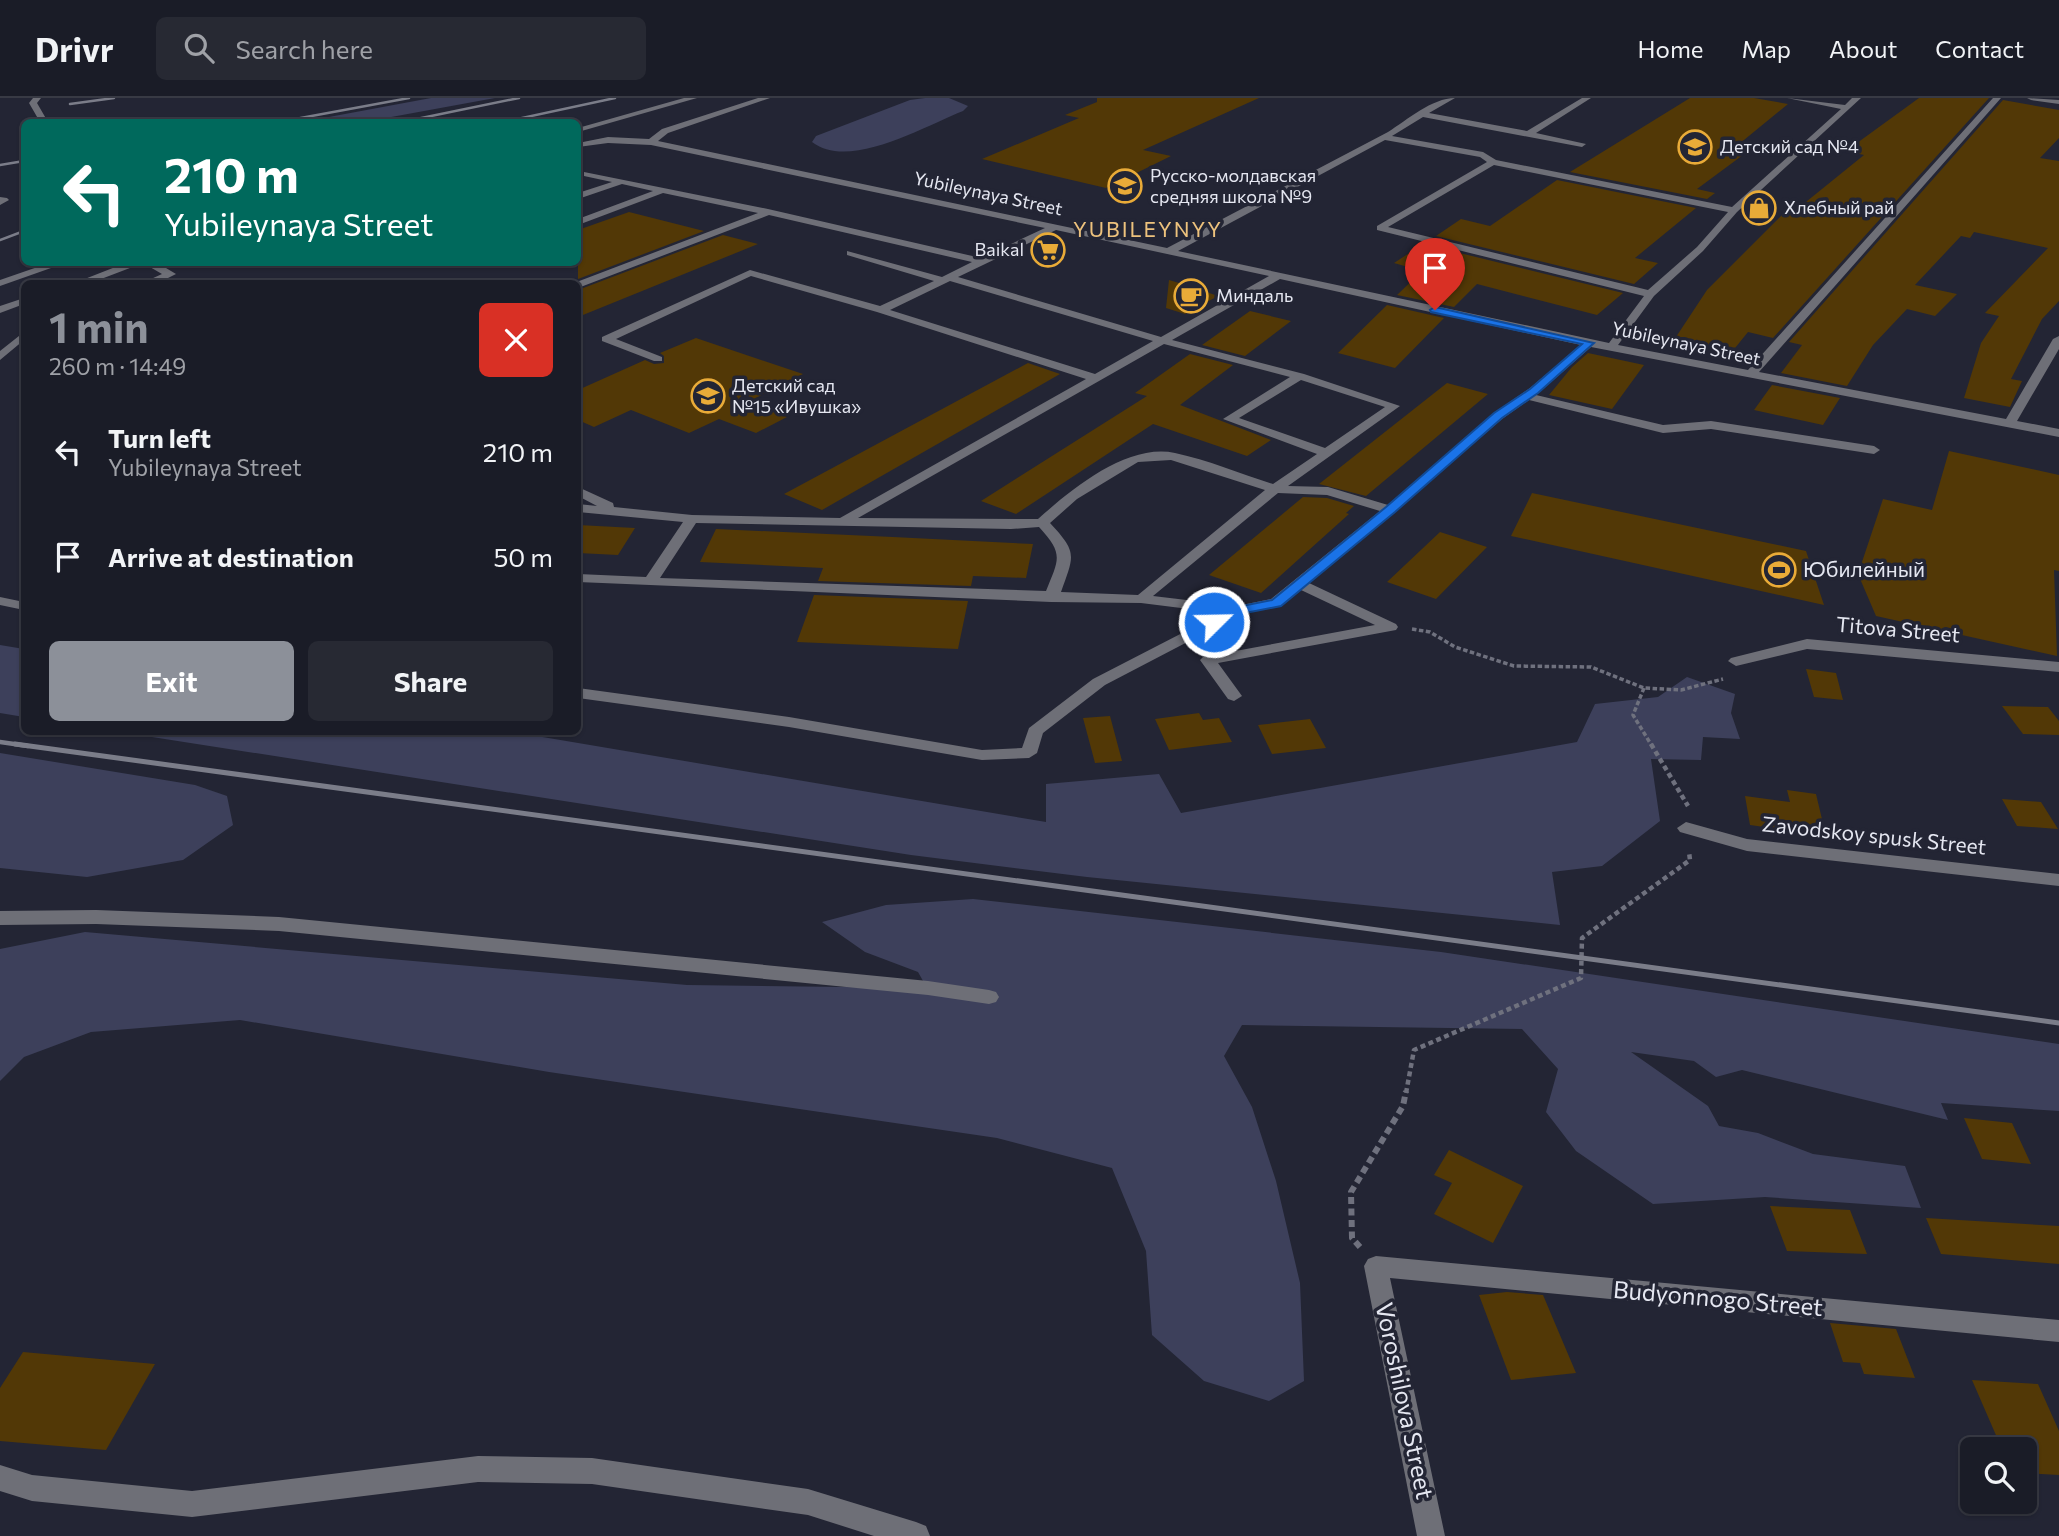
<!DOCTYPE html>
<meta charset="utf-8">
<style>
body{margin:0;font-family:Commissioner,sans-serif;background:#272933;color:#f1f3f6;height:100vh;display:flex;flex-direction:column;font-size:26px;white-space:nowrap}
*{box-sizing:border-box;margin:0}
p{font-size:23px;color:#9fa1a7}
.icon{flex:none;width:38px;height:38px;fill:none;stroke:currentColor;stroke-width:2;stroke-linecap:round;stroke-linejoin:round}
.map{position:relative;flex:1;overflow:hidden}
.details{position:absolute;left:21px;top:182px;width:560px;height:455px;display:flex;flex-direction:column;background:#1a1c27;border-radius:10px;box-shadow:0 2px 5px #0004,0 0 0 2px #383a44}
.details>*{flex:none}
.banner{position:absolute;left:21px;top:21px;width:560px;height:147px;border-radius:10px;box-shadow:0 2px 5px #0004,0 0 0 2px #383a44;background:#00695c;color:#fff;overflow:hidden}
.tools{position:absolute;left:1960px;top:1339px;display:grid;gap:14px}
.tools a{display:grid;place-items:center;width:77px;height:77px;border-radius:10px;background:#1a1c27;box-shadow:0 2px 5px #0004,0 0 0 2px #383a44;font-size:35px}
.pin{position:absolute;display:grid;place-items:center;width:60px;height:60px;color:#fff;margin:-72px -30px;border-radius:50% 50% 50% 0;rotate:-45deg;box-shadow:0 0 7px #0007}
.pin .icon{rotate:45deg}
.me{position:absolute;width:77px;margin:-38px;rotate:67deg;stroke-linejoin:round;filter:drop-shadow(0 0 5px #0008)}
.turn{display:flex;align-items:center;gap:24px;height:147px;padding:0 28px;font-size:32px}
.turn .icon{width:91px;height:91px;stroke-width:2.5}
.turn b{display:block;font-size:49px;line-height:60px}
.round{display:grid;place-items:center;flex:none;width:74px;height:74px;border-radius:10px;background:#272933}
.headline{display:flex;align-items:center;justify-content:space-between;height:119px;padding:0 28px}
h1{font-size:42px;font-weight:700;line-height:52px;color:#8c9099}
.cta{display:flex;gap:14px;margin-top:auto;padding:14px 28px}
.cta a{flex:1;height:80px;border-radius:10px;background:#8c9099;color:#fff;font-size:28px;font-weight:700;line-height:80px;text-align:center}
.cta a+a{background:#272933;color:#f1f3f6}
ul{padding:0;list-style:none}
li{display:flex;align-items:center;gap:21px;height:105px;padding:0 28px}
li div{flex:1}
li b{display:block;font-size:26px}
li em{font-style:normal}
header{display:flex;align-items:center;gap:42px;box-sizing:border-box;height:98px;padding:0 35px;background:#1a1c27;border-bottom:2px solid #383a44}
header strong{font-size:33px}
nav{display:flex;gap:38px;margin-inline-start:auto;font-size:24px}
.search{width:490px;height:63px;background:#272933;display:flex;align-items:center;gap:18px;box-sizing:border-box;padding:0 24px;border-radius:10px;color:#9fa1a7;font-size:26px}
.map>svg:first-child{display:block}
</style>
<header>
<strong>Drivr</strong>
<div class="search"><svg class="icon" aria-label="search" viewBox="0 0 24 24"><circle cx="10" cy="10" r="6"/><path d="M15 15l6 6"/></svg>Search here</div>
<nav><a>Home</a><a>Map</a><a>About</a><a>Contact</a></nav>
</header>
<div class="map">
<svg width="2059" height="1438" viewBox="0 0 2059 1438">
<rect width="100%" height="100%" fill="#232534"/>
<path fill="#3d405b" d="M431,0H495L364,24H302Z
M925,0H949L968,8L963,13C925,28 849,73 812,44L816,38L910,2Z
M0,547L24,551V619L0,615Z
M1687,579L1735,596L1731,615L1740,641L1703,639L1701,662L1651,661L1660,723L1602,768L1552,774L1560,827L1087,779L911,757L120,634H513L1046,724V686L1159,676L1181,715L1577,644L1595,606L1658,599Z
M0,655L195,687L227,698L233,727L183,762L87,779L0,770Z
M973,801L1441,854L2059,946V1013L1941,1005L1948,1022L1742,972L1716,979L1694,963L1631,954L1708,1008L1719,1028L1758,1035L1813,1056L1905,1068L1921,1110L1765,1099L1653,1106L1576,1053L1546,1014L1558,971L1522,931L1242,927L1224,958L1252,1009L1276,1083L1300,1185L1304,1283L1269,1303L1204,1283L1152,1237L1146,1153L1112,1070L997,1040L549,974L240,922L91,934L24,959L0,983V851L85,834L687,887L927,890L918,874L865,854L822,824L886,807Z"/>
<path fill="#523806" d="M1097,0H1259L1143,52L1171,58L1106,90L982,61L1079,20L1065,17L1097,4Z
M1690,0H1754L1788,6L1733,51L1747,54L1697,91L1715,95L1707,101L1570,74Z
M1919,0H1989L1773,240L1748,234L1731,255L1674,242L1707,192L1788,111L1796,112L1864,57L1846,53Z
M2003,2L2059,12V40L2040,60L2059,63V203L2042,221L2011,281L2022,283L2010,309L1964,300L1981,245L1999,218L1985,215L2048,150L1974,134L1970,140L1961,138L1915,187L1957,196L1935,218L1907,211L1873,247L1847,288L1781,275L1802,247L1789,244Z
M1557,82L1696,110L1635,160L1658,165L1634,186L1436,138L1461,121L1490,128Z
M629,114L704,133L578,181V132Z
M723,137L758,146L578,219V192Z
M1423,146L1623,195L1597,217L1477,186L1454,209L1397,197L1422,173L1394,165Z
M1169,182L1186,187L1218,198L1185,216L1166,210Z
M1387,207L1444,220L1395,270L1338,255Z
M1250,213L1291,223L1245,258L1202,247Z
M696,240L803,276L748,304L787,319L756,335L719,321L689,335L631,312L594,329L578,322V292L645,262L654,266L664,265V258L660,255Z
M1588,255L1644,267L1612,311L1549,297L1572,269Z
M1190,256L1233,267L1180,307L1271,342L1247,358L1153,326L1016,416L981,403L1147,298L1135,295Z
M1028,265L1060,276L822,412L784,396Z
M1447,285L1488,296L1366,398L1319,386Z
M1772,287L1840,300L1823,327L1754,312Z
M1949,353L2059,377V473L2054,472L2057,558L1876,518L1858,476L1883,401L1932,412Z
M1532,395L1806,453L1824,507L1511,438Z
M1303,399L1327,400L1354,408L1346,415L1349,416L1261,495L1209,477Z
M578,427L635,430L618,457L578,455Z
M716,431L893,439L1033,446L1026,480L973,478L971,488L818,483L823,470L700,464Z
M1440,434L1487,449L1436,501L1387,484Z
M814,497L968,503L958,551L797,544Z
M1806,571L1836,575L1843,602L1814,599Z
M2002,608L2048,609L2059,623V637L2023,636Z
M1199,615L1203,622L1219,620L1232,644L1169,652L1155,621Z
M1110,618L1122,663L1095,665L1083,620Z
M1310,621L1326,650L1272,656L1258,627Z
M1787,692L1816,696L1826,738L1750,727L1745,698L1790,704Z
M2002,701L2041,704L2058,731L2017,728Z
M1964,1020L2012,1025L2031,1066L1982,1061Z
M1449,1052L1523,1088L1493,1145L1434,1116L1452,1085L1434,1077Z
M1770,1108L1850,1112L1867,1156L1787,1153Z
M1926,1120L2059,1128V1166L1941,1156Z
M1507,1194L1543,1197L1576,1275L1511,1282L1479,1197Z
M1830,1225L1896,1231L1915,1280L1864,1276L1860,1265L1843,1264Z
M23,1254L155,1266L106,1352L0,1343V1290Z
M1972,1282L2038,1286L2059,1333V1377L2025,1375V1351H2002Z"/>
<g fill="none" stroke-linecap="round" stroke-linejoin="round">
<path stroke="#6f717e" stroke-width="3.5" stroke-dasharray="4.5 2.5" stroke-linecap="butt" d="M1412,531L1430,534L1455,549L1514,568L1591,569L1644,590L1681,592L1723,581
M1644,590L1633,617L1652,648"/>
<path stroke="#6f717e" stroke-width="4.5" stroke-dasharray="5 3.5" stroke-linecap="butt" d="M1651,646L1688,708
M1406,995L1414,952L1581,880L1582,840L1690,762L1689,754"/>
<path stroke="#6f717e" stroke-width="6" stroke-dasharray="7 4.5" stroke-linecap="butt" d="M1360,1149L1352,1140L1351,1094L1403,1008L1406,993"/>
<path fill="#6e6f77" fill-rule="evenodd" d="M33,0H41L37,5L48,24H40L29,5Z
M684,0H697L578,34V30Z
M758,0H770L668,35L658,43L1167,150L1388,34C1407,22 1432,0 1455,0L1429,15L1527,33L1582,0H1591L1536,35L1586,46L1582,49L1423,19L1392,38L1483,54L1496,62L1732,109L1841,11L1787,0L1845,7L1852,0H1861L1737,114L1703,153L1654,198L1618,247L1748,272L1993,0H2001L1759,274L2006,321L2053,241L2059,238V251L2017,323L2059,331V339L1591,249L1536,297L1663,327L1711,323L1874,348L1880,352L1874,356L1711,331L1663,335L1529,302L1502,321L1309,485L1396,526L1398,529L1396,532L1218,565L1242,598L1234,603L1228,601L1200,562L1203,559L1375,527L1301,492L1281,508L1241,516L1105,587L1043,635L1037,655L1029,660L982,662L789,629L578,600V590L789,619L982,652L1022,650L1029,630L1093,581L1221,515L1141,505L1051,504L578,484V476L646,479L683,424L578,414V406L597,408L578,398V389L613,405L614,409L692,417L840,420L1086,281L877,214L751,178L616,241L662,259V263H654L602,243V239L750,172L880,208L934,183L847,157V153L942,179L972,164L769,117L578,190V186L574,185L758,115L663,95L578,127V121L653,93L622,86L578,101V95L612,84L584,78V74L768,111L981,160L1045,130L651,47L608,45L578,49V45L608,39L649,41L662,31ZM1385,42L1480,59L1487,64L1377,128V132L1644,198L1609,245L1178,153ZM1494,67L1728,114L1697,149L1648,192L1388,129ZM1056,132L1269,178L1161,239L958,179ZM1280,181L1581,247L1530,290L1494,315L1388,407L1328,389L1288,388L1400,308L1304,276L1172,242ZM950,183L1153,243L1095,276L890,212ZM1164,246L1290,279L1223,321L1317,356L1273,386C1241,376 1208,362 1175,355C1127,345 1072,391 1038,421L858,420ZM1301,282L1385,309L1325,350L1239,320ZM1171,362L1265,392L1138,497L1061,494C1074,457 1078,455 1050,425L1077,401L1138,364ZM1278,395L1327,397L1380,413L1271,501L1237,508L1153,498ZM696,425L1011,431L1039,429C1064,456 1059,461 1046,493L660,480Z
M2027,0L2059,2V6L2031,2Z
M0,99L7,100L9,102L0,107Z
M52,164H68L0,188V182Z
M128,164H156L176,176L156,186H140L162,176L143,165L88,186H72Z
M24,200V206L0,215V208Z
M24,234V242L0,262V253Z
M0,499L24,504V512L0,507Z
M1807,541L2059,564V574L1807,551L1736,568L1728,563L1731,560Z
M1686,724L1747,741L2059,776V788L1747,753L1680,734L1677,730Z
M96,812L279,819L928,883L989,892L996,894L999,899L996,904L989,906L928,897L279,833L96,826L0,827V813Z
M1376,1158L2059,1222V1244L1390,1180L1445,1438H1417L1364,1168L1368,1161Z
M478,1358L592,1360L808,1391L916,1424L926,1428L930,1438H874L808,1417L592,1386L478,1384L192,1419L32,1403L0,1393V1367L32,1377L192,1393Z"/>
<path stroke="#7b7d89" stroke-width="2.5" d="M70,6L114,0
M279,24L409,0
M402,24L519,0
M503,24L615,0
M0,67L24,63
M0,142L24,133"/>
<path stroke="#7b7d89" stroke-width="4.5" d="M0,644L28,648"/>
<path stroke="#7b7d89" stroke-width="5" d="M15,646L2059,925"/>
</g>
<path fill="#1a73e8" stroke="#114b97" stroke-width="2" d="M1435,209L1594,245L1538,295L1502,320L1395,414L1281,508L1240,516L1218,527H1209V522L1232,510L1272,502L1386,409L1494,315L1530,291L1582,246L1431,214L1430,212Z"/>
<defs>
<symbol id="school-ring" viewBox="-11 -11 22 22"><circle r="9.5" fill="#232534" stroke="#e9ab38" stroke-width="1.5"/><path d="M0-5L7-2L0 1L-7-2ZM-4 1L0 2.5L4 1V4Q0 6-4 4Z" fill="#e9ab38"/></symbol>
<symbol id="shop-ring" viewBox="-11 -11 22 22"><circle r="9.5" fill="#232534" stroke="#e9ab38" stroke-width="1.5"/><path d="M-5-2.5h2.3a2.7 3.5 0 0 1 5.4 0H5L5.5 6h-11ZM-1.5-2.5h3a1.5 2.3 0 0 0-3 0Z" fill="#e9ab38"/></symbol>
<symbol id="supermarket-ring" viewBox="-11 -11 22 22"><circle r="9.5" fill="#232534" stroke="#e9ab38" stroke-width="1.5"/><path d="M-6-5.5h2.5l.6 2H6L4.5 2H-2.5L-4.4-4H-6ZM-1.5 3.2a1.3 1.3 0 1 0 .1 0ZM3 3.2a1.3 1.3 0 1 0 .1 0Z" fill="#e9ab38"/></symbol>
<symbol id="cafe-ring" viewBox="-11 -11 22 22"><circle r="9.5" fill="#232534" stroke="#e9ab38" stroke-width="1.5"/><path d="M-5.5-4.5H6V0H3Q3 3.5 0 3.5H-2.5Q-5.5 3.5-5.5 0ZM3-3.2v2h1.7v-2ZM-6 4.5H4V6H-6Z" fill="#e9ab38"/></symbol>
<symbol id="stadium-ring" viewBox="-11 -11 22 22"><circle r="9.5" fill="#232534" stroke="#e9ab38" stroke-width="1.5"/><path d="M0-5a6.5 5 0 1 0 0 10a6.5 5 0 1 0 0-10ZM-3.5-1.8h7v3.6h-7Z" fill="#e9ab38"/></symbol>
</defs>
<g fill-rule="evenodd">
<use href="#school-ring" x="1676" y="30" width="38" height="38"/>
<use href="#school-ring" x="1106" y="69" width="38" height="38"/>
<use href="#shop-ring" x="1740" y="91" width="38" height="38"/>
<use href="#supermarket-ring" x="1029" y="133" width="38" height="38"/>
<use href="#cafe-ring" x="1172" y="179" width="38" height="38"/>
<use href="#school-ring" x="689" y="279" width="38" height="38"/>
<use href="#stadium-ring" x="1760" y="453" width="38" height="38"/>
</g>
<g text-anchor="middle" stroke-width="7" stroke-linejoin="round" paint-order="stroke">
<g font-size="18" fill="#e5e7f1" stroke="#232534" text-anchor="start">
<text x="1720" y="55">Детский сад №4</text>
<text x="1150" y="84">Русско-молдавская<tspan x="1150" dy="21">средняя школа №9</tspan></text>
<text x="1784" y="116">Хлебный рай</text>
<text x="1024" y="158" text-anchor="end">Baikal</text>
<text x="1216" y="204">Миндаль</text>
<text x="732" y="294">Детский сад<tspan x="732" dy="21">№15 «Ивушка»</tspan></text>
</g>
<g font-size="18" fill="#e5e7f1" stroke="#232534">
<text transform="translate(988 96) rotate(12)" y="6">Yubileynaya Street</text>
<text transform="translate(1686 246) rotate(12)" y="6">Yubileynaya Street</text>
</g>
<g font-size="21" letter-spacing="2" fill="#edc27d" stroke="#232534">
<text x="1148" y="139">YUBILEYNYY</text>
</g>
<g font-size="21" fill="#e5e7f1" stroke="#232534" text-anchor="start">
<text x="1803" y="479">Юбилейный</text>
</g>
<g font-size="21" fill="#e5e7f1" stroke="#232534">
<text transform="translate(1898 532) rotate(5)" y="7">Titova Street</text>
<text transform="translate(1874 738) rotate(6)" y="7">Zavodskoy spusk Street</text>
</g>
<g font-size="24" fill="#e5e7f1" stroke="#232534">
<text transform="translate(1718 1201) rotate(5)" y="8">Budyonnogo Street</text>
<text transform="translate(1404 1303) rotate(78)" y="8">Voroshilova Street</text>
</g>
</g>
</svg>
<div class="tools">
<a><svg class="icon" aria-label="search" viewBox="0 0 24 24"><circle cx="10" cy="10" r="6"/><path d="M15 15l6 6"/></svg></a>
</div>
<div class="pin" style="left:1435px;top:212px;background:#d93025"><svg class="icon" aria-label="arrive" viewBox="0 0 24 24"><path d="M6 21V4h12l-3 4 3 4H6"/></svg></div>
<svg class="me" style="left:1214px;top:524px" viewBox="-20 -20 40 40"><circle r="17" fill="#1a73e8" stroke="#fff" stroke-width="3"/><path d="M0-11L8 9 0 5-8 9z" fill="#fff"/></svg>
<div class="banner">
<div class="turn"><svg class="icon" aria-label="left" viewBox="0 0 24 24"><path d="M17 20v-9H6M10 6l-5 5 5 5"/></svg><div><b>210 m</b>Yubileynaya Street</div></div>
</div>
<section class="details">
<div class="headline"><div><h1>1 min</h1><p>260 m · 14:49</p></div><a class="round" style="background:#d93025;color:#fff"><svg class="icon" aria-label="close" viewBox="0 0 24 24"><path d="M6 6l12 12M18 6L6 18"/></svg></a></div>
<ul>
<li><svg class="icon" aria-label="left" viewBox="0 0 24 24"><path d="M17 20v-9H6M10 6l-5 5 5 5"/></svg><div><b>Turn left</b><p>Yubileynaya Street</p></div><em>210 m</em></li>
<li><svg class="icon" aria-label="arrive" viewBox="0 0 24 24"><path d="M6 21V4h12l-3 4 3 4H6"/></svg><div><b>Arrive at destination</b></div><em>50 m</em></li>
</ul>
<div class="cta"><a>Exit</a><a>Share</a></div>
</section>
</div>
